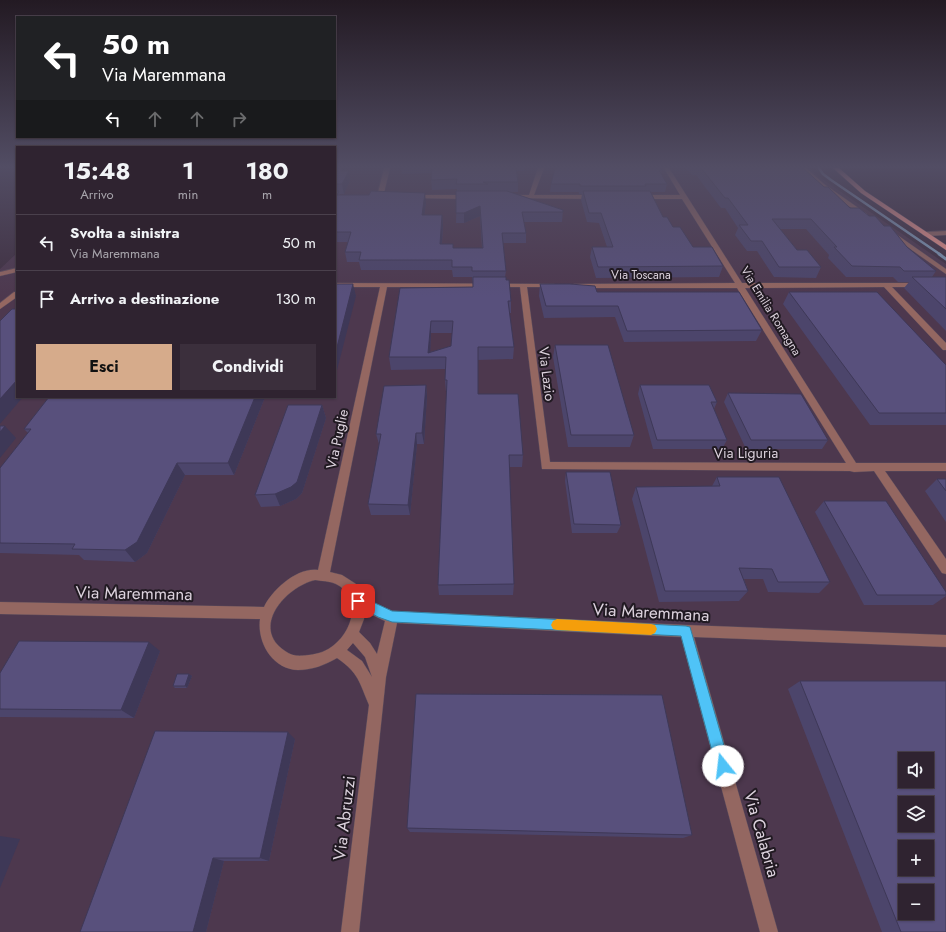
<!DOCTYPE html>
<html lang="it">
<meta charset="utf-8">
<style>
body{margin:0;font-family:Jost,sans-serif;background:#3b2f3c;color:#f1f3f6;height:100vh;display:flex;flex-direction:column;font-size:15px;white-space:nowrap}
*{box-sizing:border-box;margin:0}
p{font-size:13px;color:#a7a4ab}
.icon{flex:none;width:22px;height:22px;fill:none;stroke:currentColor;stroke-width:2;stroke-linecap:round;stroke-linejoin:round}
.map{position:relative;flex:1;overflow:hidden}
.sheet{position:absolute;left:16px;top:146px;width:320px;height:252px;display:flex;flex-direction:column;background:#2f2330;border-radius:0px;box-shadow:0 1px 3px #0004,0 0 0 1px #4a404c}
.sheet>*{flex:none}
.banner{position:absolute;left:16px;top:16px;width:320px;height:122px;border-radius:0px;box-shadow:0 1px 3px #0004,0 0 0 1px #4a404c;background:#202124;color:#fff;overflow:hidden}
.tools{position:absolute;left:898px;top:752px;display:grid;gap:8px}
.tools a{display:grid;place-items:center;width:36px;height:36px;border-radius:0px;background:#2f2330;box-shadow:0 1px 3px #0004,0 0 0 1px #4a404c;font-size:20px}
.pin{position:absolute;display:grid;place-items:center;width:34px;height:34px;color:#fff;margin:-17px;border-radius:8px;box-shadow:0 2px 6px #0006}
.me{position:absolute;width:44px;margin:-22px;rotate:344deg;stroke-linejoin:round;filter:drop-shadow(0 0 3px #0008)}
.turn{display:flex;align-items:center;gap:14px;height:84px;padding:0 20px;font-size:18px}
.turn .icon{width:52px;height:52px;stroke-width:2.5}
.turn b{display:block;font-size:28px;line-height:34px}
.lanes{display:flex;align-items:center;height:38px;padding:0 20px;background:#0003;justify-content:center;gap:20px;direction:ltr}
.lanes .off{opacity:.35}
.eta{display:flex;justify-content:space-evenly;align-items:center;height:68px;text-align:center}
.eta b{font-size:24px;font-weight:700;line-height:28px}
.action{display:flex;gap:8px;margin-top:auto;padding:8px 20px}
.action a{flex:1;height:46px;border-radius:0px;background:#d6ab8b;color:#111;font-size:16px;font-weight:700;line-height:46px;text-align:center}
.action a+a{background:#3b2f3c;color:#f1f3f6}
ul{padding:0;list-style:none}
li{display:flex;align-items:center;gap:12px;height:56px;padding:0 20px;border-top:1px solid #4a404c}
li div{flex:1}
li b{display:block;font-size:15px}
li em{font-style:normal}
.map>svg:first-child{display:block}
</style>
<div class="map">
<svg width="946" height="932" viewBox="0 0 946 932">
<rect width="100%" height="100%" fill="#3f2f40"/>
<path fill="#4d384e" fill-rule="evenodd" d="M335,168H811L815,174L946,264V932H0V269L17,253V397H335ZM905,759H927V781H905ZM905,803H927V825H905ZM905,847H927V869H905ZM905,891H927V913H905Z"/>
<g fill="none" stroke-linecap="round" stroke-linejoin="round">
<path stroke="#819bb8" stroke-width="2.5" d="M819,168L823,174L831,180L941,255"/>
<path stroke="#819bb8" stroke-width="3" d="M939,254L946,259"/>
<defs>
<path id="minor" d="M384,168H390L383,197L380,199L377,197Z
M538,168H544L534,195H595L598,197L595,199L509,198V196L511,195H529Z
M664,168H669L742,283H946V287H892L946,343V350H943L884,287L745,288L856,463H946V471H885L946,559V574L942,573L874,471L854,472L850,471L542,469L520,287H387L330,572L342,575L356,584L362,597L392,611L686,625L946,635V647L694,637L778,932H760L681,637L397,623L386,677L359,932H341L369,705C359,682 359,673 337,658C325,665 312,670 298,670C272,669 257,642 260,619L0,614V602L264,607C272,590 297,567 318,570L380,287H335V283L554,284L556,285L552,287H527L550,462L846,463L737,288H574L570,286L574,284L735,283L682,199H639L636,197L639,195H680ZM315,580C321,581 330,581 336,584C362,597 353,630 334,645C327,651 318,654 309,655C300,656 293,657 285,651C250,628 285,587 315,580ZM364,611L385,621L377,654L370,643L359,632L364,619ZM353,643L365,657L372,677L362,661L347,650Z
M801,168H806L824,184L867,214V216H863L820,186Z
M413,195H469L472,197L469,199L411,198V196Z
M946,231V235L925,236L922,234L925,232Z
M889,232H893L946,269V274L889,234Z
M17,268V272L0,276V272Z
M14,292H17V297L0,309V303Z"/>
<path id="major" d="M833,168H839L865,191L946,245V250L861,193Z"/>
</defs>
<use href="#minor" stroke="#5b4c5c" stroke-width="1"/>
<use href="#major" stroke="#5b4c5c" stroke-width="1"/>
<use href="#minor" fill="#946761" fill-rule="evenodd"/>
<use href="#major" fill="#f2968b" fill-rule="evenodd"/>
</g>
<path fill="#4c456b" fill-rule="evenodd" d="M335,168H348L346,171L350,180L344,194H339L340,195L426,203L424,215H442L443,225L442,244L453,248H482L480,216L464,223H456L457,189L432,190L431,180L432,173L402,174L401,168H525L524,171H517L518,182V192H510L563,210L562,222H524L526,233V243H503L506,271L505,277L511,301V313H509L514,347L513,359L478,360V394L523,455L522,467H509L514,584L513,595H439L438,585L447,392H446L445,380L446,369L391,370L389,357L400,288L473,287L472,277H453L452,270H361L359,262H347L345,252L348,242H335ZM431,333H452L451,346L430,352Z
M555,168L662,170L661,174L667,184L665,192H650L663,217L693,247L723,266L719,277L596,278L590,257L592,247H607L599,223L587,222L581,200L582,194H579V192H550L551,184Z
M686,168H803L824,187L850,208L869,216L884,226L907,247L936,271L932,277H946V331L904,288L909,282H898L893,277H846L828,258L829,255L806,229H780L797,250L821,267L816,278L774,277L757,251H747L735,235L738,228L725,208H721L696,175H692Z
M540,284L597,292L762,330L756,341L624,342L615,317L544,318L539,296Z
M789,292L946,365V425H870L783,304Z
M555,345L634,435L630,447H568L553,357Z
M426,385L427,396L424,444H417L410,515H371L368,504L379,444L376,434Z
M640,385L717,402L714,409L727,440L722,449H653L638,394Z
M728,393L828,440L822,449H746L724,402Z
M265,397L234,475H185L147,553L135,562L84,560L79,555L0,553V468L28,433L24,429Z
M322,405L326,418L302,493L296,499L280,506L261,507L255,495Z
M566,472L621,525L617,533H572L565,481Z
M717,477L830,582L819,593L768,592L763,579H744L748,591L739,601L659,602L632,499L636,487L712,486Z
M937,479H946V522L925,491Z
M824,501L946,592V596L933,605H864L815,512Z
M160,651L134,718L0,717V673Z
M189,674L192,676L187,688H175L173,686Z
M800,681L946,932H882L788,689Z
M295,739L269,861H224L206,932H80Z
M407,828L692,835L683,838L410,832Z"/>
<path fill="#3e3857" d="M342,168H348L342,180L341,171Z
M349,171L350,180L344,194L342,184Z
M425,193L426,203L423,225L422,215Z
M480,206V216L464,223V213Z
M442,215L443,225L441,254L440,244Z
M353,284L356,296L336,374L335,369V355Z
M431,321V333L430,357L428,353Z
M17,380V397H23L0,424V399Z
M426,385L427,396L424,444L422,433Z
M255,397H265L234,475L228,463Z
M322,405L326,418L302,493L296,499L280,506L275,494Z
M5,426L16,438L0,458V432Z
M416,433L417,444L410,515L408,505Z
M177,463L185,475L147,553L135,562L125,550Z
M149,642L160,651L134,718L121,710Z
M189,674L192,676L187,688L185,686Z
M288,732L295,739L269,861L260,858Z
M0,836L20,839L0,888Z
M213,858L224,861L206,932H193Z"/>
<path fill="#58507c" stroke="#3e3857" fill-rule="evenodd" d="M335,168H342L341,171H349L342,184H335Z
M432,168H516L518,182H483L488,184H456L457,179L431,180Z
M555,168H661L662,170H659L667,184H645L646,186H580V184H551Z
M701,168H803L824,187H828L850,208H859L869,216H875L884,226H890L907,247L936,271H904L900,267L852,266L834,247H837L811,219H772L797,250H807L821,267H779L762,241H751L739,225H748L728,198H725Z
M335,191H339L337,195H369L371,191L425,193L422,215H442L440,244H453V248H483L480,206L464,213H456V191H507L563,210V212H522L526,233H502L506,271H472V267H452V260H359L361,252H345L351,232H335Z
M583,191H650L663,217H667L673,227H680L693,247H712L723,266L598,267L592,247H613L601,213H589Z
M473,277H506V280H509L511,301H508L514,347H478V394H518L523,455H509L514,584L438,585L447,380H445L446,357H389L400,288L473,287ZM431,321H453L451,346L428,353Z
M912,277H946V309Z
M335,284H353L335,355Z
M540,284H570L595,286L597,292H739L762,330L627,331L618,306H546Z
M789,292H877L946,365V413H879Z
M12,309H17V380L0,399V321Z
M555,345H608L634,435H571Z
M426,385L422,433H416L408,505L368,504L381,434H376L384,386Z
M640,385H709L717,402H711L727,440H657Z
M728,393L801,394L828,440H751Z
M49,397H255L228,463H177L137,542L125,550L72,549L75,544L0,543V468L31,429H24Z
M288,405H322L297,482L291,487L275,494L255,495Z
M0,426H5L0,432Z
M566,472H610L621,525L574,524Z
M717,477H779L830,582H778L772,569L739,568L748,591H665L636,487L720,486Z
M937,479H946V491Z
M824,501H886L946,592V595H877Z
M19,641L149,642L121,710L0,709V673Z
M177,674H189L185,686H173Z
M800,681H946V932H901ZM905,759H927V781H905ZM905,803H927V825H905ZM905,847H927V869H905ZM905,891H927V913H905Z
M416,694L662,695L692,835L407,828Z
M155,731L288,732L260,858H213L193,932H80Z"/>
<linearGradient id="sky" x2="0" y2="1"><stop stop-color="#231a23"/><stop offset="0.56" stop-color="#524d64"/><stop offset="1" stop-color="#524d64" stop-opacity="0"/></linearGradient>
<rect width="946" height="298" fill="url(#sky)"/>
<path fill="#4fc3f7" stroke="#337fa1" d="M358,595L392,611L686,626L690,627L730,766L728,771L723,773L718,771L716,766L681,636L392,622L378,617L354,604L353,601L354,597Z"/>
<path fill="#f59e0b" d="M557,619L651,624L655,625L657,629L655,633L651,635L557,630L553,629L551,625L553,621Z"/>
<g text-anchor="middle" stroke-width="4" stroke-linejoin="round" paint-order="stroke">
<g font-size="12" fill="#dcd2dd" stroke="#211a22">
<text x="641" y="279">Via Toscana</text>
<text transform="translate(771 311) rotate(58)" y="4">Via Emilia Romagna</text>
</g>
<g font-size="14" fill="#dcd2dd" stroke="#211a22">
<text transform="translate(547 374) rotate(83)" y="5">Via Lazio</text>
<text transform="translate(337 439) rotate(-78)" y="5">Via Puglie</text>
<text x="746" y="458">Via Liguria</text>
</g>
<g font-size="17" fill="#dcd2dd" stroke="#211a22">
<text transform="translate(134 593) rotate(1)" y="6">Via Maremmana</text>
<text transform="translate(651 612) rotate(3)" y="6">Via Maremmana</text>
<text transform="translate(344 818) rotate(-83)" y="6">Via Abruzzi</text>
<text transform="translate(762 834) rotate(74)" y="6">Via Calabria</text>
</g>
</g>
</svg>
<div class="tools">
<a><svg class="icon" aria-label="sound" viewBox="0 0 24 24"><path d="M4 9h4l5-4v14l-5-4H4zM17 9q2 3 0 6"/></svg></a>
<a><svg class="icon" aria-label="layers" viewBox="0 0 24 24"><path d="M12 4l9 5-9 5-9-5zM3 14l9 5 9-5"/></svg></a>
<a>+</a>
<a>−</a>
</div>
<div class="pin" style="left:358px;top:601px;background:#d93025"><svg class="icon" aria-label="arrive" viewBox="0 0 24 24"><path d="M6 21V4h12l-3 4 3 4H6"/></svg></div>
<svg class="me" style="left:723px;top:766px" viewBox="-20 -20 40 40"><circle r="19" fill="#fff"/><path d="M0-13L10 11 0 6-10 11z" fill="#4fc3f7"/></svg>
<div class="banner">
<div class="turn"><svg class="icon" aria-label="left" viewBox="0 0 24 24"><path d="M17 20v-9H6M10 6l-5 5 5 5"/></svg><div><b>50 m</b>Via Maremmana</div></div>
<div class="lanes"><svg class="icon" aria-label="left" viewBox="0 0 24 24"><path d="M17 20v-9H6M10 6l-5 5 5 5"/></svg><svg class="icon off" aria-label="ahead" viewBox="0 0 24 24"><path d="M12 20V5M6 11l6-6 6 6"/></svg><svg class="icon off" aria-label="ahead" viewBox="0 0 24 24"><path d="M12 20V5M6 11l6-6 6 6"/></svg><svg class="icon off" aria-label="right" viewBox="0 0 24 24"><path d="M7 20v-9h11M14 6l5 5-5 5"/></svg></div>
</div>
<section class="sheet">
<div class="eta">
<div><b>15:48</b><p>Arrivo</p></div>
<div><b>1</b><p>min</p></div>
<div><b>180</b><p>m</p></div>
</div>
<ul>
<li><svg class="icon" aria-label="left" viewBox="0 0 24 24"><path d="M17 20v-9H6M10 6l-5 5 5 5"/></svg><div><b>Svolta a sinistra</b><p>Via Maremmana</p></div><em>50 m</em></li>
<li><svg class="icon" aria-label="arrive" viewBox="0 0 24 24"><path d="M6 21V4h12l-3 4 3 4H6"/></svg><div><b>Arrivo a destinazione</b></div><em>130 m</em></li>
</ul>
<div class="action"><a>Esci</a><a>Condividi</a></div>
</section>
</div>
